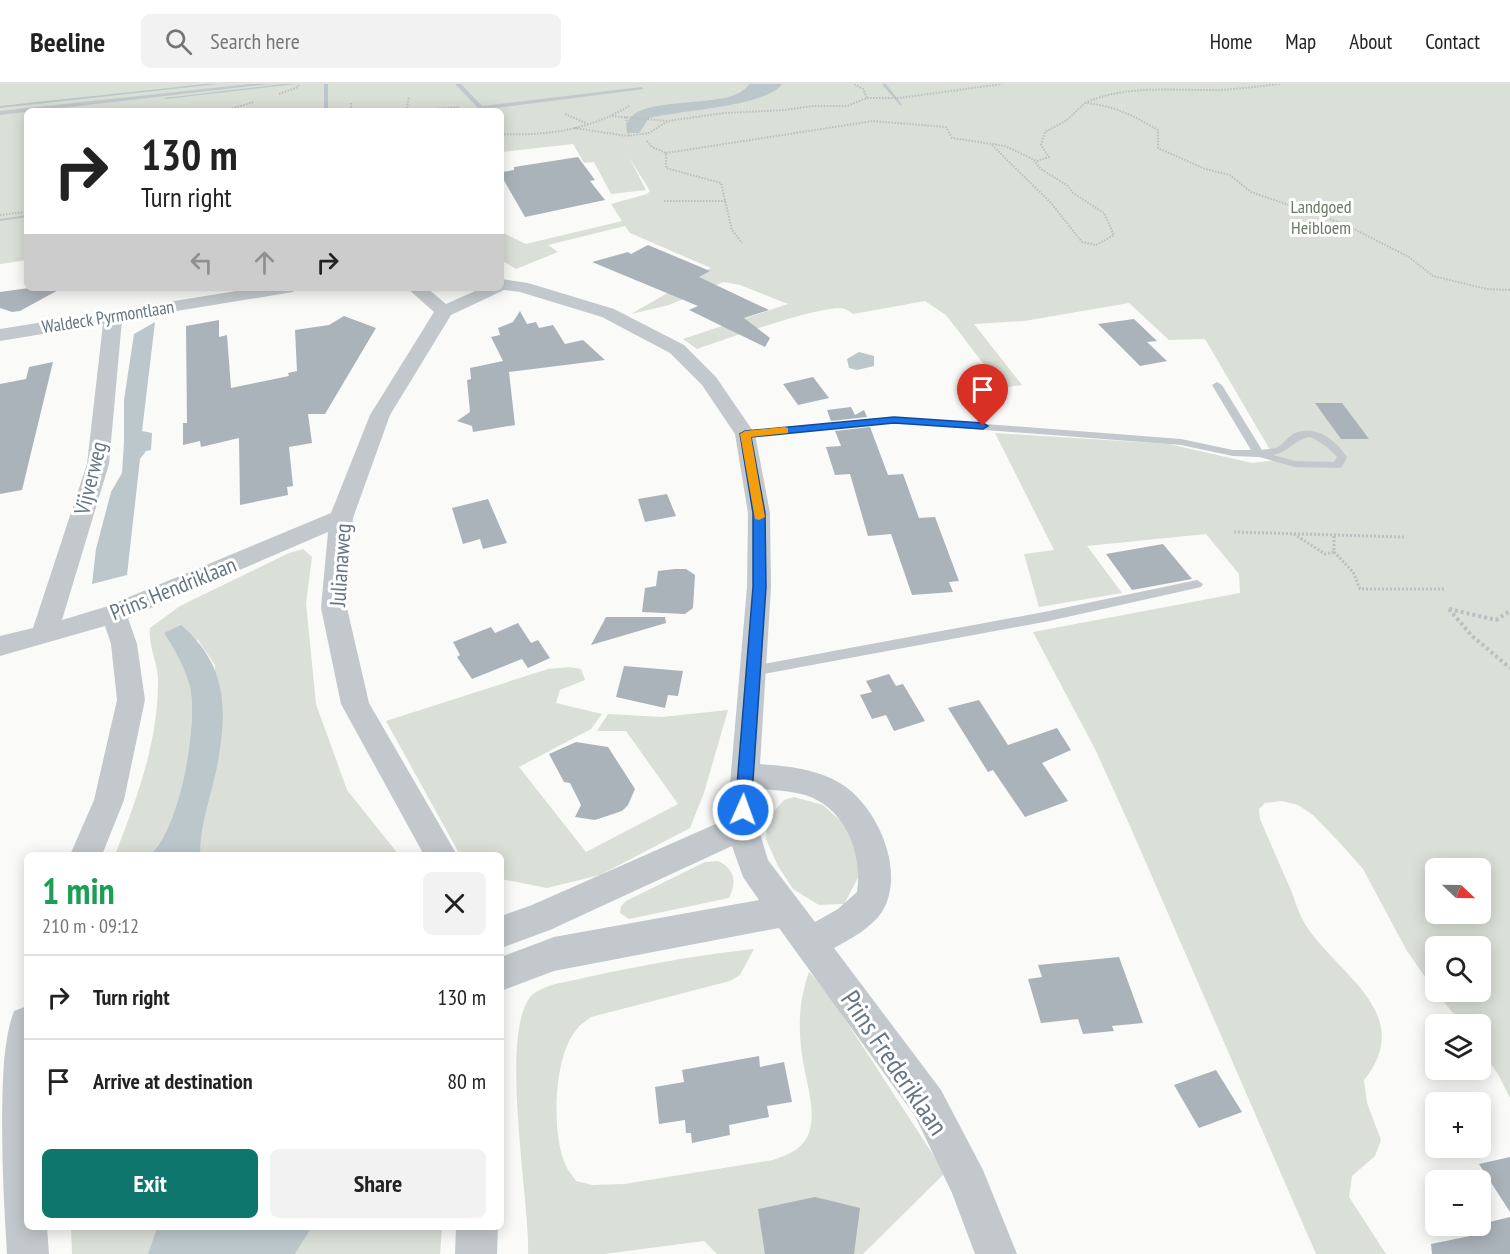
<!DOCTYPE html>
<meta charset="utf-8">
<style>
body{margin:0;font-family:"PT Sans Narrow",sans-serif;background:#f2f2f2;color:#222;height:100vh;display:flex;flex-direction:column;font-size:22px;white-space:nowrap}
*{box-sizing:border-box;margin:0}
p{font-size:20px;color:#767676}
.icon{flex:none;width:33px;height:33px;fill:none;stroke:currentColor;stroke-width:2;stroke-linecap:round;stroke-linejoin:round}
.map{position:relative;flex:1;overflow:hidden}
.sheet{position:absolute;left:24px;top:768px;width:480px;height:378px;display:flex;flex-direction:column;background:#fff;border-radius:9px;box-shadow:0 3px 15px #0003}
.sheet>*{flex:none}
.hud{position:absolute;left:24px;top:24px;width:480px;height:183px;border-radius:9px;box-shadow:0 3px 15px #0003;background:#fff;color:#222;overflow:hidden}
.needle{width:39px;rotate:112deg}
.buttons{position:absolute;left:1425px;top:774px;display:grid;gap:12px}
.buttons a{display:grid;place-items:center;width:66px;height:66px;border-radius:9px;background:#fff;box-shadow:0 3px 15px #0003;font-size:30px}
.pin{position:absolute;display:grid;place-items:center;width:51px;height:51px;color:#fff;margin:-62px -26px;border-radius:50% 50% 50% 0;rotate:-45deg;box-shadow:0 0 6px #0007}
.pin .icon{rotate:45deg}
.me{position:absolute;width:66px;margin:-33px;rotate:2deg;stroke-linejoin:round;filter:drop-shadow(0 0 4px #0008)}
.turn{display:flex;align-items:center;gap:21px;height:126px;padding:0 18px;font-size:27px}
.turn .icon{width:78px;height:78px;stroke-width:2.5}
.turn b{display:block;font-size:42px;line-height:51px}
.lanes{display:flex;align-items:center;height:57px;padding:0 18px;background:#0003;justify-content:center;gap:30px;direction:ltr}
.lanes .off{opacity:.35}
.round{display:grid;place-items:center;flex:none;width:63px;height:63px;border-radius:9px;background:#f2f2f2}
.head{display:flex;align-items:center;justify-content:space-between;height:102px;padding:0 18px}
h1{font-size:36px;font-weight:600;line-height:45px;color:#1e9e55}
.cta{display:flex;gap:12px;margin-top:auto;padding:12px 18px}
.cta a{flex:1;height:69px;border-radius:9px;background:#0f766e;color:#fff;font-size:24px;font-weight:600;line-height:69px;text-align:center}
.cta a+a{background:#f2f2f2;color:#222}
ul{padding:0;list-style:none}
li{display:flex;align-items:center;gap:18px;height:84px;padding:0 18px;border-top:2px solid #e0e0e0}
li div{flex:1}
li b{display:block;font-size:22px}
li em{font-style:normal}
header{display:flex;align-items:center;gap:36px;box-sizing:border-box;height:84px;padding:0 30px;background:#fff;border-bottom:2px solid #e0e0e0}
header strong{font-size:28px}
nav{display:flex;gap:33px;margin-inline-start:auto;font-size:21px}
.search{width:420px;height:54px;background:#f2f2f2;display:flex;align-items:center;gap:15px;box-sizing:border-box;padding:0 21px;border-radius:9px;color:#767676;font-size:22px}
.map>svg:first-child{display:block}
</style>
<header>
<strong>Beeline</strong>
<div class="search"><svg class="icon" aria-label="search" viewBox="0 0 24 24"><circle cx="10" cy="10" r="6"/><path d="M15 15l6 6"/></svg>Search here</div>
<nav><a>Home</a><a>Map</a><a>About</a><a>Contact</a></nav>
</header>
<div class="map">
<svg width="1510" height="1170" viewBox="0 0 1510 1170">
<rect width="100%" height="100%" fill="#fafaf8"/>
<path fill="#dadfd7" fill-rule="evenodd" d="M0,0H1510V1014L1499,992L1481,965L1480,940H1462L1436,908H1480V862H1436L1435,907L1407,867L1363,785L1340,759L1313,731L1298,721L1282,717L1265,719L1259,725L1260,735C1270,758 1280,782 1291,806C1295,817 1299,830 1305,840C1335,889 1418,929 1364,996L1367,1019L1381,1056L1375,1072L1352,1092L1349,1113L1386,1170H1316L1130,742L1095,665L1033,548L1240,509L1239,490L1206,450L1087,462L1122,509L1039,523L1024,470L1054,466L995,349L1169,360L1252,379L1276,376L1205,255L1169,256L1129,219L1024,237L974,240L1022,301L1002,304L946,231L925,217L853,230C850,228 848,226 845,225C827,218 721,257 697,265L683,255L788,220L740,201L724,198L669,221L631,230L711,184L630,149L625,142L548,161L558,168L516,185L501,176V148L526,160L622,137L611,120L647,110L650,107L629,73L646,106L611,110L594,78L584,79L573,60L501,68V27H27V176L0,180ZM1436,784H1480V830H1436Z
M303,465L312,473L306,519L316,620L347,706L399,771H200V750L208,713L215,581L198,556L164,549C175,566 186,583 190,603C198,641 180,745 150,771H115C137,714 159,656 158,594C157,576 148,562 150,544L180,522L289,469Z
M569,583L581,585L585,596L560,606L556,619L602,630L591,645L519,683L586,768L678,720L626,647H597L608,630L662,633L728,626L704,709L690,744L600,791L547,804L501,795V771H460L386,637L548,585Z
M794,713L823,721L843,739L856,765L860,790L844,820L819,821L793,805L778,782L766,755L768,734L784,716Z
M718,777C735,785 737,798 729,814L629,835L620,829L621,822L626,817L705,778Z
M754,865L740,891L730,897L591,933C587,937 580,940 577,945C553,972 551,1050 566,1082C568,1087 573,1092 576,1097L592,1101L624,1100L773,1076C788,1071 803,1065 809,1049C817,1026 805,995 802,971C798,942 799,916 809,888L826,906L945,1089L863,1170H717L704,1157L604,1170H528C531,1122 495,933 536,908C550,899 572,897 588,893C643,881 698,871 754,865Z
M71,1143H157L148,1170H72Z
M312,1143H442L440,1170H295Z"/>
<path fill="#bbc7cb" d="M749,0H782C766,23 680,26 649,34L639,49H627C620,4 732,31 749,0Z
M155,238L142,347L152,349L151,366L146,367L140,375L127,491L92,500L96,465L111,408L122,389L124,359V316L134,250Z
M859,268L874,272V282L857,286L849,284L847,275Z
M181,541C223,577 228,617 219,671C214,705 200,736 200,771H150C180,745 198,641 190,603C185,583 175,566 164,549Z
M157,1143H312L295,1170H148Z"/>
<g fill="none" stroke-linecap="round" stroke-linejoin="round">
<path fill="#bbc7cb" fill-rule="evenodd" d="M206,0H218L0,24V22Z
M283,0H295L166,15L164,14Z
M324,0H328V27H324Z
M882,0H886L902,21H900Z
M27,131V133L0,137V135Z"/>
</g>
<path fill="#aab3b9" d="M578,73L595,96L590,97L605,116L525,133L502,93L504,92L502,88L514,86V83Z
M648,161L710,187L699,193L769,226L744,234L770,254L765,263L689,226L698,222L592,178L628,168L631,170Z
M29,204H62L20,227L12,228L0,224V208Z
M520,227L527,240L536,238L539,244L553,241L565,260L583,256L605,276L509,288L515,341L473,348L472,342L457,337L470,328L467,296L471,295L470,284L503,277L491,253L500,251L498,244L513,238Z
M344,232L376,244L325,330H308L312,359L289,363L293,402L287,403L288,411L240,421L239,354L201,363L200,357L183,361V339H187L186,242L219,236V253L227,251L231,304L289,292L288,289L297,287L295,246L329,241Z
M1134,235L1157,257L1147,258L1167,277L1140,282L1098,240Z
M53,278L22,406L0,410V300L26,295L29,283Z
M813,293L829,314L798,321L783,300Z
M1315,319H1342L1369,355H1341Z
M851,323L855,331L864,326L867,333L831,337L827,326Z
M870,343L888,391L903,390L919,434L935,433L959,497L949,498L953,508L912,511L891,450L868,452L850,390L835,391L826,363L841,362L835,347Z
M667,410L676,432L645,438L638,415Z
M488,415L507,459L483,465L480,455L463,460L452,424Z
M1163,460L1192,495L1132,506L1106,470Z
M675,485H686L695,491L693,524L685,530L642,528L645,504L656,502L658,487Z
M606,533H665L666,539L591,561Z
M518,539L531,559L538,556L550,574L528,584L522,575L472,595L457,573L460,571L453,558L491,543L495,549Z
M624,582L683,587L678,612L668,611L665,624L616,613Z
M889,590L896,602L903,600L925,637L894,647L886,631L872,635L860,611L872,608L866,597Z
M979,616L1008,661L1057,644L1071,666L1042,679L1068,717L1025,733L993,686L988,688L948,624Z
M576,658L608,663L635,705L628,721L622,727L595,736L575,733L581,721L570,699L564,698L549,670Z
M1119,873L1143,939L1112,942L1114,947L1083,950L1078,935L1041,939L1028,895L1042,893L1038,881Z
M759,972L760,983L784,978L792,1018L767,1022L769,1033L729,1041L730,1051L692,1059L691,1049H686L685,1036L659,1040L655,1003L684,998L682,986Z
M1216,986L1242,1028L1199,1044L1174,1001Z
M1510,1073V1128L1479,1080Z
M815,1113L860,1124L854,1170H765L758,1125Z
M1510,1133V1170H1432L1431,1160L1470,1152L1465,1144Z"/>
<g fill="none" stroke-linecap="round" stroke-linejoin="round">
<path stroke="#bbbfc2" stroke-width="2" stroke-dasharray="1.5 1.5" stroke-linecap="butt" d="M279,10L298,3L299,0
M867,14H899L1002,0
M351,19V27
M1085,19C1126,0 1175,7 1219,6C1240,5 1260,2 1280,0
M223,27L254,18
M406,27L459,23
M406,27L409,13
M565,30L588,40
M612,32L668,37
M626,33L629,52
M574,44L627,52L649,49L668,37L724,29L785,26L812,22H847L867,14L863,5L854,0
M501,50C547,52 589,46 629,22
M647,57L652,63L666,69V84L721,99L732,146L742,159
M992,61L1051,119L1082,158L1096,161L1114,151L1104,129L1073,109L1068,102L1041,85L1034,77
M666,69L873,37L946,43L952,54L1005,62L1037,77L1049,73L1041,61L1045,48L1067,36L1085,19C1112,21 1135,32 1158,46V64L1205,85L1230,91L1251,108L1344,140L1409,173L1433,192L1487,205L1510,206
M664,117H726
M0,131L27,128"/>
<path stroke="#bbbfc2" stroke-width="3" stroke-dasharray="2 2" stroke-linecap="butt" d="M1234,448L1404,453
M1294,450L1325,470L1334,468V451
M1334,468L1353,488L1360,505H1446"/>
<path stroke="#bbbfc2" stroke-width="4" stroke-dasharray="3 3" stroke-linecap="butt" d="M1449,525L1471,551L1510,584
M1449,525L1496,536L1510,527"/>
<path fill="#c3c8cc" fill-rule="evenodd" d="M250,0H270L0,31V27Z
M455,0H461L482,22L641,3L644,5L480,26Z
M1217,298L1222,301L1262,366C1266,365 1272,365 1276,364C1283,361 1288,352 1295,349C1317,341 1335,356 1347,373L1342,383L1338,384L1295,383L1259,373L1233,372L1181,361L894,339L745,353L740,350L745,347L894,333L1181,355L1233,366H1251L1212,301ZM1310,353C1321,358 1329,364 1337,373L1334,378L1295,377L1273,371C1289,368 1295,355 1310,353Z
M1197,496L1203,500L1201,503L1049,537L753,592L748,591L746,587L748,583L753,582L1049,527Z"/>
<path fill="#c3c8cc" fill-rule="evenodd" d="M501,195L528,199L614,225L684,261L716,293L755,350L770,429L771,503L760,680C788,682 819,685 843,701C879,725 906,789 882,828C871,844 851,855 834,864L941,1006L983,1086L1017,1170H975L952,1109L915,1032L779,844L554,887L501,907V873L554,853L759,816L743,793L732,762L550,846L501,864V832L532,821L727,735L747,503L748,429L735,350L702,301L670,269L602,233L520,208L504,206L451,231L390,331L353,434L347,524L369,619L457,771H424L341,620L321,524L328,448L128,534L137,560L145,616L124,716L102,771H70L94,716L117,616L111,560L105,542L0,572V552L33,544L87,380L103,240L0,257V245L255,204H296L293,208L287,209L122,236L109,380L62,536L105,523L331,429L370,331L434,228L407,204H427L446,220L482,204H501ZM759,705C774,706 791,707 805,711C845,723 863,770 857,808L838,825L815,838L768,776L758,743Z
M27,922V1143H47L49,1170H7C3,1106 0,1041 4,977C6,960 8,943 14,927Z
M456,1143H498L497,1170H455Z"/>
</g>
<path fill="#1a73e8" stroke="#114b97" stroke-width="1.5" d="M894,333L983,339L988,342L983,345L894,339L751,353L765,429L766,503L751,726L748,730L743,732L737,730L735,726L753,503V429L740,350L745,347Z"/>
<path fill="#f59e0b" d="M785,343L788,344V349L751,353L765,433L759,436L755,435L740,350L745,347Z"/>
<g text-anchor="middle" stroke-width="6" stroke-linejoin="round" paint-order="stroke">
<g font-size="18" fill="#687a64" stroke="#fff">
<text x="1321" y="129">Landgoed<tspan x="1321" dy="21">Heibloem</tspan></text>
</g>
<g font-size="18" fill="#657683" stroke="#fff">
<text transform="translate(108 233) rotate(-9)" y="6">Waldeck Pyrmontlaan</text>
</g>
<g font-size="22" fill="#657683" stroke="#fff">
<text transform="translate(90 394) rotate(-76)" y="8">Vijverweg</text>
<text transform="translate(340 481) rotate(-86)" y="8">Julianaweg</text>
<text transform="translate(173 504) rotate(-22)" y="8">Prins Hendriklaan</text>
</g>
<g font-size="27" fill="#657683" stroke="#fff">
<text transform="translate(894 979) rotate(56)" y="9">Prins Frederiklaan</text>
</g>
</g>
</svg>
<div class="buttons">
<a><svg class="needle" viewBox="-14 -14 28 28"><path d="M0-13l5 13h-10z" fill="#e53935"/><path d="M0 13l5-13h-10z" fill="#767676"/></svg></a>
<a><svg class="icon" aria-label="search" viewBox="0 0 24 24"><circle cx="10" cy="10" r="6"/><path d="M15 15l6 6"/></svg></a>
<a><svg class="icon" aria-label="layers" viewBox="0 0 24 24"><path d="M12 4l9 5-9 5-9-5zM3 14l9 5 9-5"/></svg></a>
<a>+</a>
<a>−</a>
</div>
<div class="pin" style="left:983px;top:342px;background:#d93025"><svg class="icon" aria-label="arrive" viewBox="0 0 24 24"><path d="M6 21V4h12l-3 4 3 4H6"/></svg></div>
<svg class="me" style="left:743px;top:726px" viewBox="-20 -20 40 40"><circle r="17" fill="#1a73e8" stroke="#fff" stroke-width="3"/><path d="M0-11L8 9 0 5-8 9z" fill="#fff"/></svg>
<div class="hud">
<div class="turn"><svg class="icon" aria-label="right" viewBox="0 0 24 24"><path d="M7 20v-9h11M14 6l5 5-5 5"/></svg><div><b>130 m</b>Turn right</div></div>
<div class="lanes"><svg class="icon off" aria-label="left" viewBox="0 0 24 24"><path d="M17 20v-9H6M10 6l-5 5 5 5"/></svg><svg class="icon off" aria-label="ahead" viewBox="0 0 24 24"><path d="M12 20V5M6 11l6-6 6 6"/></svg><svg class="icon" aria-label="right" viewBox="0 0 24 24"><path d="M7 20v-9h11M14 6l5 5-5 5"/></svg></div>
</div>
<section class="sheet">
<div class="head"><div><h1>1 min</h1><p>210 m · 09:12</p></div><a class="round"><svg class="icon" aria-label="close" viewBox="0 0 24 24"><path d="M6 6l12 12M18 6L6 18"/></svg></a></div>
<ul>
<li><svg class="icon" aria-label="right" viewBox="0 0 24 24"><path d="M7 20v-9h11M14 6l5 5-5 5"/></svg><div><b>Turn right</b></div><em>130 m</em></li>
<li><svg class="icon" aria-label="arrive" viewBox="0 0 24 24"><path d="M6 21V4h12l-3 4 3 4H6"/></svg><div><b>Arrive at destination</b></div><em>80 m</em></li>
</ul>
<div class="cta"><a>Exit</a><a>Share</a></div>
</section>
</div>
